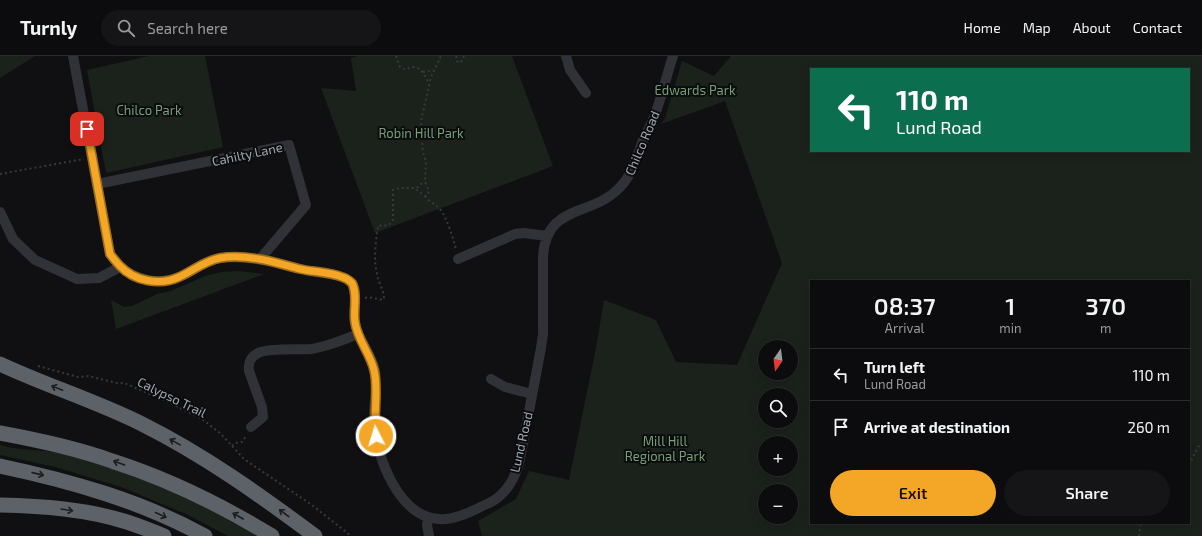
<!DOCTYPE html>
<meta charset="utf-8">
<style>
body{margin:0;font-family:"Exo 2",sans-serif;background:#151517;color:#f1f3f6;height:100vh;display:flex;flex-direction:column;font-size:15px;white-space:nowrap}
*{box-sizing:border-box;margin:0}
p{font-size:13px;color:#9a9b9e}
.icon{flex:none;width:22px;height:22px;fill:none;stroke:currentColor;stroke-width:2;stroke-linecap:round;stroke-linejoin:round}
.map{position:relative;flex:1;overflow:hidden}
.drawer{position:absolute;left:810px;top:224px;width:380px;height:244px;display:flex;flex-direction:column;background:#0c0c0e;border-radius:0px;box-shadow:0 2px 10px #0003,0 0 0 1px #2c2c2e}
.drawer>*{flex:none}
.guide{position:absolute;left:810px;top:12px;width:380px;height:84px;border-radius:0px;box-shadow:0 2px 10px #0003,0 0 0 1px #2c2c2e;background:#0b6e4f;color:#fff;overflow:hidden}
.needle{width:26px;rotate:194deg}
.controls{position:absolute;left:758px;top:284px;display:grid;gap:8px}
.controls a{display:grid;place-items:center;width:40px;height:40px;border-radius:50%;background:#0c0c0e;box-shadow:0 2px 10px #0003,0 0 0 1px #2c2c2e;font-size:20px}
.pin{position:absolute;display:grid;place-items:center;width:34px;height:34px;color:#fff;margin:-17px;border-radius:8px;box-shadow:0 2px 6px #0006}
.me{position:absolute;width:44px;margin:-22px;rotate:355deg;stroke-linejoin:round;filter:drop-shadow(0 0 3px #0008)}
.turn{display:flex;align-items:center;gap:14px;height:84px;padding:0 20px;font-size:18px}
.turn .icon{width:52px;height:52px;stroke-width:2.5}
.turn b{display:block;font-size:28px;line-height:34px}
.eta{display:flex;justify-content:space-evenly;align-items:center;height:68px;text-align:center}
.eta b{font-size:24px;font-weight:600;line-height:28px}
.cta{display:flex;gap:8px;margin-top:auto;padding:8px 20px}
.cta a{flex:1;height:46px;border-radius:24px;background:#f4a726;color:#111;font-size:16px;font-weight:600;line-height:46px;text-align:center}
.cta a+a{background:#151517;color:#f1f3f6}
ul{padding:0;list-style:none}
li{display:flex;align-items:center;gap:12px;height:52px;padding:0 20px;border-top:1px solid #2c2c2e}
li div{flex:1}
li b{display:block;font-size:15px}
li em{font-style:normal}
header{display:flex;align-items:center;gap:24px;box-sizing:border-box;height:56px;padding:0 20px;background:#0c0c0e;border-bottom:1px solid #2c2c2e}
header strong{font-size:19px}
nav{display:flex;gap:22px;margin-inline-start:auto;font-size:14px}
.search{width:280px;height:36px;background:#151517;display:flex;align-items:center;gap:10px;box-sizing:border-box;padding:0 14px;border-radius:22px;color:#9a9b9e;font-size:15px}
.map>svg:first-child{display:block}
</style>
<header>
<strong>Turnly</strong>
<div class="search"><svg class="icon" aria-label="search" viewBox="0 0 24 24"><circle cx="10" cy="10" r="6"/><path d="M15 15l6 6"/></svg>Search here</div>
<nav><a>Home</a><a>Map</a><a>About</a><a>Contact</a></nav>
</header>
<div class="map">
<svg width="1202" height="480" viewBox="0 0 1202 480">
<rect width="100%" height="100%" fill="#101012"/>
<path fill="#1b221b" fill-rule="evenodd" d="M0,0H35L0,22Z
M149,0H205L223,91L106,117L87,14Z
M357,0H512L553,110L375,177L321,32L356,35L351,2Z
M731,0H1202V480H482L478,465L516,443L529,415L569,424L596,292L604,244L656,264L676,306L737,309L782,207L725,45L661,68L665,62L682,5L714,20ZM811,13H1189V95H811ZM811,225H1189V467H811ZM765,291H791V317H765ZM765,339H791V365H765ZM765,387H791V413H765ZM765,435H791V461H765Z
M238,215L264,218L116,273L111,244L124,251L132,250L157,238L171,235L205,220L222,216Z
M0,389C21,395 42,393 63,398C131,415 196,444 257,480H228L186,458L121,431L55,411L0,399Z"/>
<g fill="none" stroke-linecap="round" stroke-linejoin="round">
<path stroke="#37393e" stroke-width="2" stroke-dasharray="2 3" stroke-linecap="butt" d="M396,0L400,11C406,15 407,12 413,11C421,10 426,22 429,28
M456,0L457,5L459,7L461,6L464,0
M423,16L433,14
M0,118L84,103
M417,132L419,129L425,126
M425,140C428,145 435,148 439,152C446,159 454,184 456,194
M365,242C372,240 379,245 384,243C384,234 378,226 377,218C373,203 376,185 378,170L389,169L393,164V134L399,132H414L425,140L428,138L429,135L425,126L426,106L423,96L421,65L431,21L441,0
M38,310L78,321L88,320L117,327H124L168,346L202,363L221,378L244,403L312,449L351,480
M232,390L235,387L242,386L247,379
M1189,409L1198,391L1202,388
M1139,480L1141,467"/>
<path stroke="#313237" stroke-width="10" d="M73,0L110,198C114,202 117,207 120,210C135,224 158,229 177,222C192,216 204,204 221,202C251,198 280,209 309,215C320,217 342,218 349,225C360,234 352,255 355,268C359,285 372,298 375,315C378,332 373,350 374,366C376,401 399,461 439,463C455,465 473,454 487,448C506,440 516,421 520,403L541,292L543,278V201C546,146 593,162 621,130C633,117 637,100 643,84C646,77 650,71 653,64C661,44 666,21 673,0
M566,0L570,14L586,37
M97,128L289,89L306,149L260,203
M0,156L13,183L35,204L77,223L99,222L120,211
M458,203L515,178L524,177L547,180
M491,323L505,331L532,338
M251,371L263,361L262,351L249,315C248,307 250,301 258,297C268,292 298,294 311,293C327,291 343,284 358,278
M428,461L427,469L429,480"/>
<path stroke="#5d6168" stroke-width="15" d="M0,308C47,330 96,345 142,368C204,399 260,439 315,480
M0,377C38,384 76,392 112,405C168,423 221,449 272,480
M0,410C71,425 141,445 205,480
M0,449C42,450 86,453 127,466C139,470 152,475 164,480"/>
</g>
<defs><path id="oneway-shaft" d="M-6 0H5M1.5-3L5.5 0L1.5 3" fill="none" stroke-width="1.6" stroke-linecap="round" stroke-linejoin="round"/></defs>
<g stroke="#1b1d1f">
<use href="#oneway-shaft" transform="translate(57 332) rotate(-158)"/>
<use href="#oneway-shaft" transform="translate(175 386) rotate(-151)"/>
<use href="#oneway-shaft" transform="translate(119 407) rotate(-160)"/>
<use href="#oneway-shaft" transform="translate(38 418) rotate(13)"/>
<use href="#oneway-shaft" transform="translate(67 454) rotate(9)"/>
<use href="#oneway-shaft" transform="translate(284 457) rotate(-143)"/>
<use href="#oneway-shaft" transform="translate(161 459) rotate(25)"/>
<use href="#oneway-shaft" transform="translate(238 460) rotate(-150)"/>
</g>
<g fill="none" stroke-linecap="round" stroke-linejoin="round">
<defs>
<path id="route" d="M87,73L110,198C113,202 116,206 120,210C134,225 160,230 179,221C193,215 204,205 220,202C232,200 247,201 259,203C273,205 287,210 300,213C313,216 330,216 342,221C346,222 349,224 352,227C358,238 353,255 355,266C357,283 370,297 374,314C379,334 373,358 376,380"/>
</defs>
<use href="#route" stroke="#9f6d19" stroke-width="10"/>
<use href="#route" stroke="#f4a726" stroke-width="7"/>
</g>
<g text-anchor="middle" stroke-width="4" stroke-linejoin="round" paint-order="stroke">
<g font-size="13" fill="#789f79" stroke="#0b0c0d">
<text x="695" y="39">Edwards Park</text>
<text x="149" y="59">Chilco Park</text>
<text x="421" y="82">Robin Hill Park</text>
<text x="665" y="390">Mill Hill<tspan x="665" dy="15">Regional Park</tspan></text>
</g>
<g font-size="13" fill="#a1a7b3" stroke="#0b0c0d">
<text transform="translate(642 87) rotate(-67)" y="5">Chilco Road</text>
<text transform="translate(247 98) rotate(-12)" y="5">Cahilty Lane</text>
<text transform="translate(172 341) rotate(26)" y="5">Calypso Trail</text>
<text transform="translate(521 386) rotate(-77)" y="5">Lund Road</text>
</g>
</g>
</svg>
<div class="controls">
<a><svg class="needle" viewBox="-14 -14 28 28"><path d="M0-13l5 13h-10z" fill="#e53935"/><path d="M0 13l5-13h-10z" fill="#9a9b9e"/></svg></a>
<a><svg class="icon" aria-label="search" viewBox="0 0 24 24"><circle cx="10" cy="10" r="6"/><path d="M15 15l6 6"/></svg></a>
<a>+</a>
<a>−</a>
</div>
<div class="pin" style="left:87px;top:73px;background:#d93025"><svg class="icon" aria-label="arrive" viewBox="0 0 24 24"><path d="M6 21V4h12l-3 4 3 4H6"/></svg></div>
<svg class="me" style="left:376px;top:380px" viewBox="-20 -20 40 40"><circle r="17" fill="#f4a726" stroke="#fff" stroke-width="3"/><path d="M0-11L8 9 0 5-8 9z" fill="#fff"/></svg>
<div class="guide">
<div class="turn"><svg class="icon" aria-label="left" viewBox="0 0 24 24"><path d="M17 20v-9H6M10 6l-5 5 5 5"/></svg><div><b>110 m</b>Lund Road</div></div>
</div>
<section class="drawer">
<div class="eta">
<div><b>08:37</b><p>Arrival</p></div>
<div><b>1</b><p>min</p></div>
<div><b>370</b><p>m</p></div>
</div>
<ul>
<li><svg class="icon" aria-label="left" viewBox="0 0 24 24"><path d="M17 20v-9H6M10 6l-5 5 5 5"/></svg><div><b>Turn left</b><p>Lund Road</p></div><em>110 m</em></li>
<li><svg class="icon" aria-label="arrive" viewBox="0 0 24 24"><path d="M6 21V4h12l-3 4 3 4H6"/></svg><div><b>Arrive at destination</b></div><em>260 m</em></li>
</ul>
<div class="cta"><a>Exit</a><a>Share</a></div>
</section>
</div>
